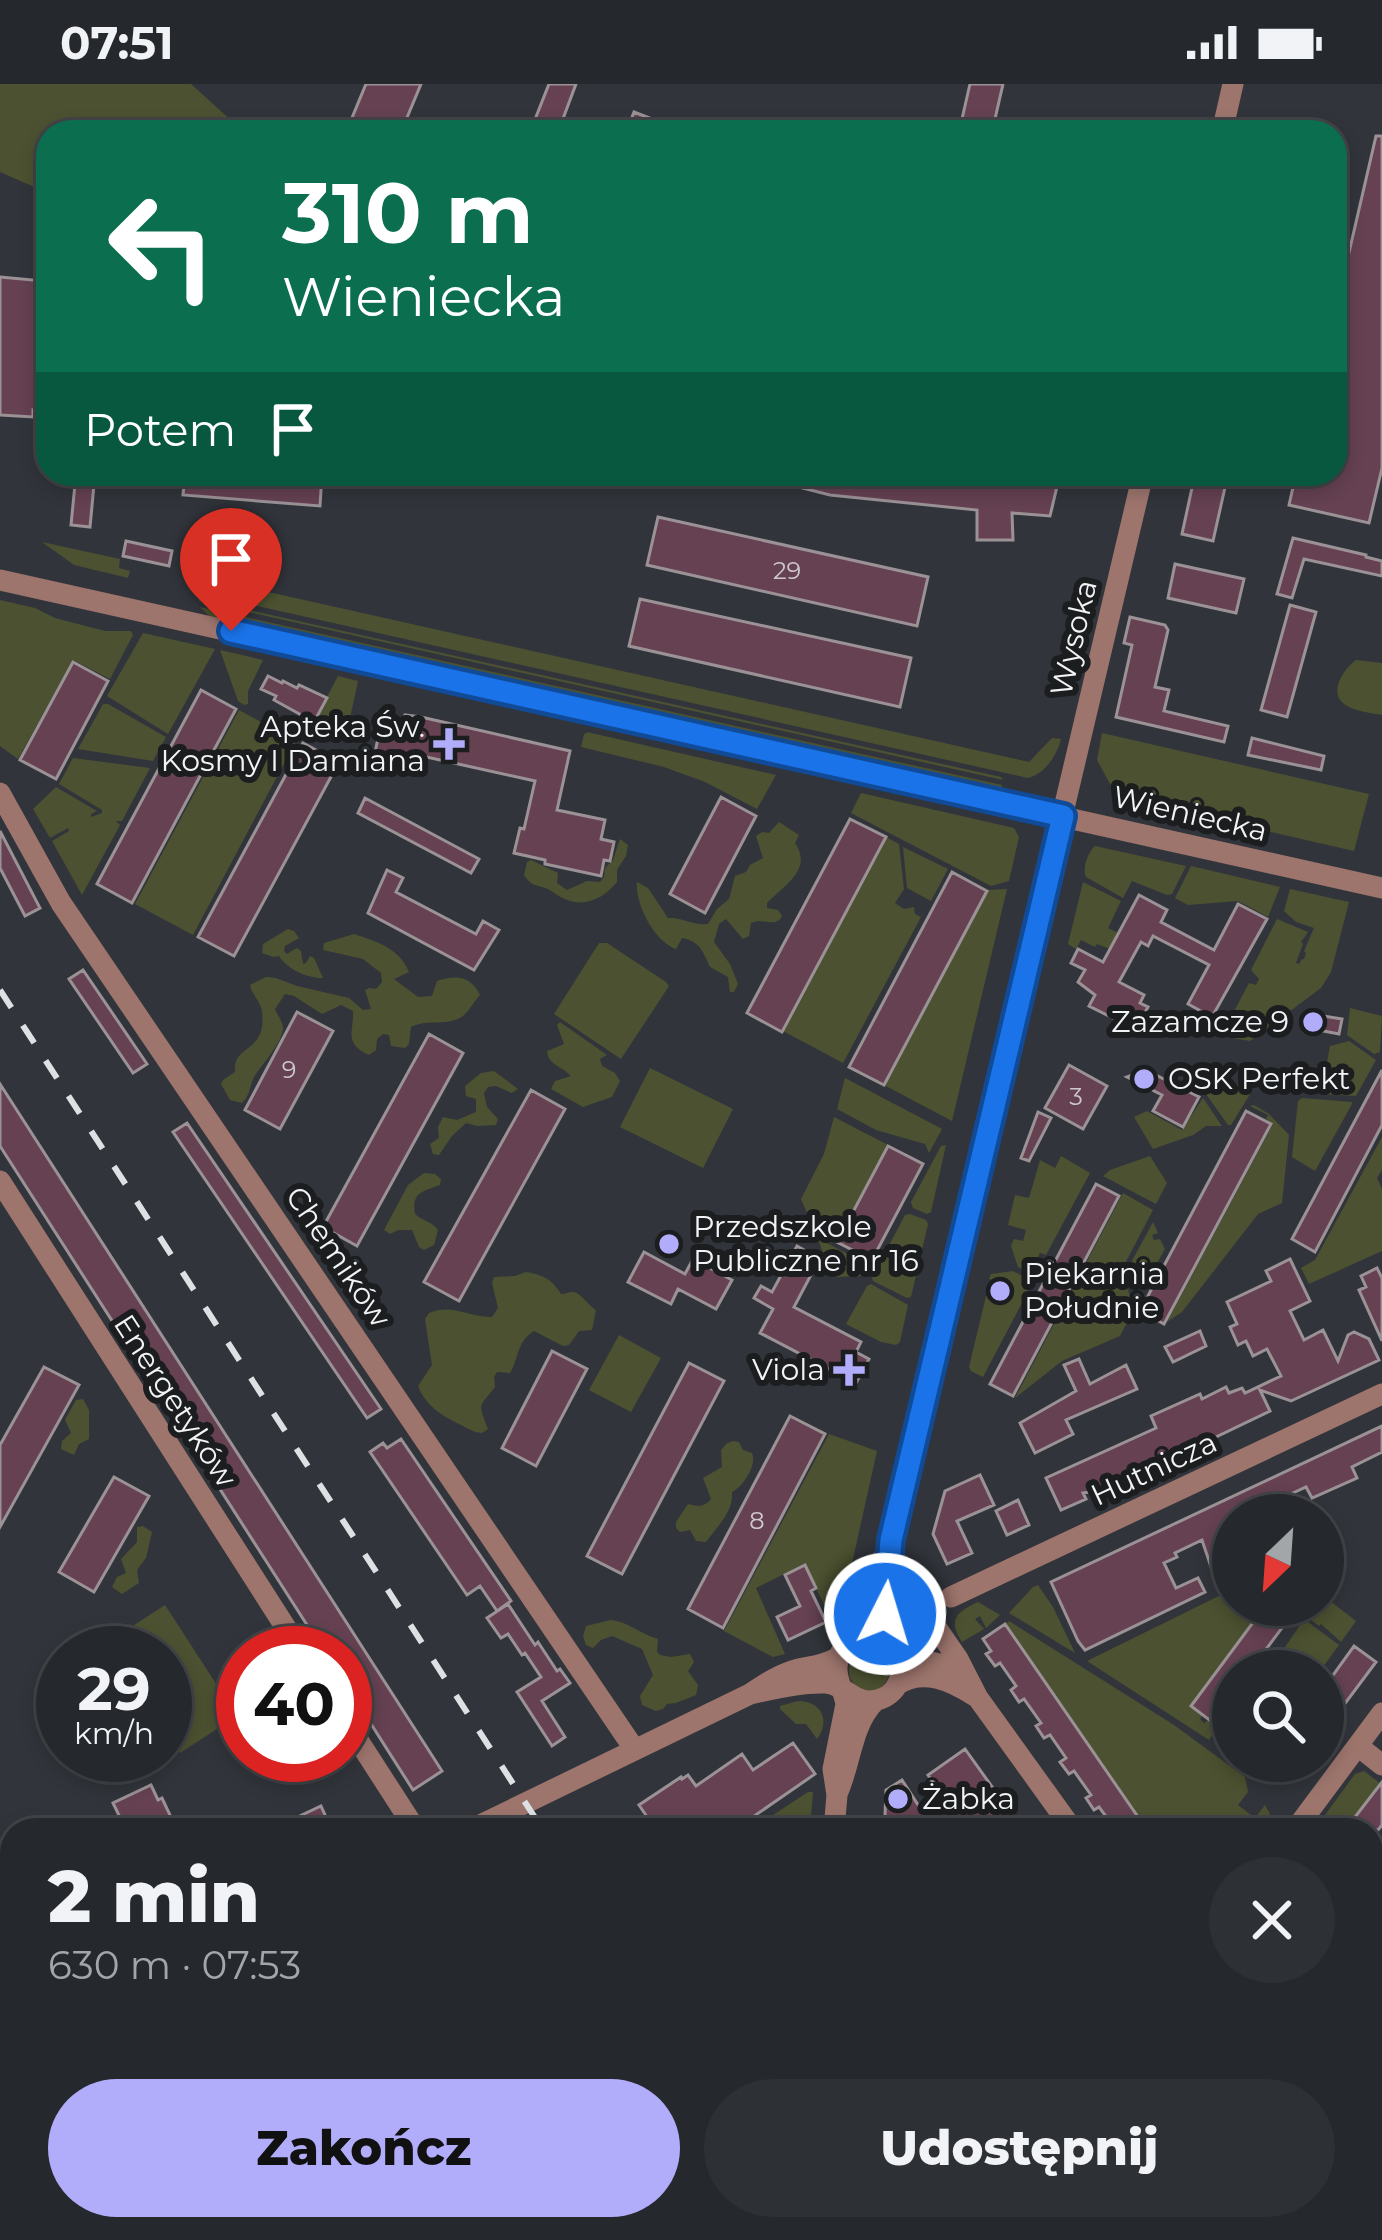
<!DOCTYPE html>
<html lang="pl">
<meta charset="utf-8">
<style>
body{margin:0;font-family:Montserrat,sans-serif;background:#2d3034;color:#f1f3f6;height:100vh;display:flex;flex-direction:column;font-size:45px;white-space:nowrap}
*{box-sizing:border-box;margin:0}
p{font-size:39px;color:#a3a6a9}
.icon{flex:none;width:66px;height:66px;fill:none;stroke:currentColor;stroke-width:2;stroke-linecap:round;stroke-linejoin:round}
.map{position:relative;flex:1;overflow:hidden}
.details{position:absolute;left:0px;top:1734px;width:1383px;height:423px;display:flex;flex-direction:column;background:#25282c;border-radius:36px 36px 0 0;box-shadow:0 6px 18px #0003,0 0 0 3px #424448}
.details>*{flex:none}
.banner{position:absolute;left:36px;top:36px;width:1311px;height:366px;border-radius:36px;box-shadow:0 6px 18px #0003,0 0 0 3px #424448;background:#0b6e4f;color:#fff;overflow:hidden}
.needle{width:78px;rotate:205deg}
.fabs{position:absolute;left:1212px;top:1410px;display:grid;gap:24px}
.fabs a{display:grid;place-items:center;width:132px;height:132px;border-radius:50%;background:#25282c;box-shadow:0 6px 18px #0003,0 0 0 3px #424448;font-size:60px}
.speed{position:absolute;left:36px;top:1542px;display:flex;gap:24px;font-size:60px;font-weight:700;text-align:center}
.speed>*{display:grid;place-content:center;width:156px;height:156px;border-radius:50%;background:#25282c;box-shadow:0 6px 18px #0003,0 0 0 3px #424448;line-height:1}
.speed small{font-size:30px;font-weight:400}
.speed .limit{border:18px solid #d22;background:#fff;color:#111}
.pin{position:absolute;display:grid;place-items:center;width:102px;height:102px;color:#fff;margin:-123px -51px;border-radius:50% 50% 50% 0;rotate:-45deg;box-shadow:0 0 12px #0007}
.pin .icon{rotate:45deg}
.me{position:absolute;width:132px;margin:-66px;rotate:5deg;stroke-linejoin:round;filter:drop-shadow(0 0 9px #0008)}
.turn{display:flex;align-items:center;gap:42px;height:252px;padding:0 48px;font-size:54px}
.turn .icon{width:156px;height:156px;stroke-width:2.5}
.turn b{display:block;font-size:84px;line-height:102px}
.then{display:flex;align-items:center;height:114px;padding:0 48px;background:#0003;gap:24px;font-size:45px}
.round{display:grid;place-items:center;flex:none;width:126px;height:126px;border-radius:63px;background:#2d3034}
.head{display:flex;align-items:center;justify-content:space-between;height:204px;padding:0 48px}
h1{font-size:72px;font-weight:800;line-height:90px}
.primary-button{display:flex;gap:24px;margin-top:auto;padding:24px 48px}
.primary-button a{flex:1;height:138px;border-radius:72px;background:#b1adfa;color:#111;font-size:48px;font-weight:800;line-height:138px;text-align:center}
.primary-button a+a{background:#2d3034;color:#f1f3f6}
.status{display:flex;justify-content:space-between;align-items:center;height:84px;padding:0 60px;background:#25282c;direction:ltr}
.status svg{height:33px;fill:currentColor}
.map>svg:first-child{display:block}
</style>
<div class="status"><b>07:51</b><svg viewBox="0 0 49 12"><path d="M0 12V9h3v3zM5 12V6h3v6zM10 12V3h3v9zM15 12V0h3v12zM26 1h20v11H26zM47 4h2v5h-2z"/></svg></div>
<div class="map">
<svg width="1382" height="2156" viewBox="0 0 1382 2156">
<rect width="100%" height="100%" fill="#31353b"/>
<path fill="#4c5131" d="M0,0H191L244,48H48V109L0,88Z
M42,458L120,475L119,484L130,487L128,494L74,481Z
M206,494L1029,678L1052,654L1061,655C1057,671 1045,690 1028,694L199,509Z
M199,515L1001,693L1003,696L199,517Z
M0,516L35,524L55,534L105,547H131L133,551L110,595L73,576L18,675L0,662Z
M200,523L1002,701L1000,708L209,532Z
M143,549L215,565L168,650L107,612Z
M220,566L263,576L248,607V620L244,621L238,617Z
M1356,576L1382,579V631C1372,629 1361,628 1351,624C1326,614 1340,588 1356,576Z
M338,592L358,597L348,643L307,651Z
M103,620H108L166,653L153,677L78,665Z
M239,626L296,657L193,851L135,820Z
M589,648L591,649L776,691L757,725L705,698L664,683L581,663L584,650Z
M1102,649L1369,710L1354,767L1123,714L1115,709L1097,676Z
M73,674L150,684L122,737H116L120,741L82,811L52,757L69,747L68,744L50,754L33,725L56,703L97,727L91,730V733L102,729V726L59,700Z
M861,709L1014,744L1019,753L1009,797L991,802L851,729Z
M779,738L799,751L795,759C813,785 785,801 767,819V824L778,826L782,832C776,845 762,833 751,839L749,852L743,855L726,835L719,840L714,858L730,880L738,900L734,908H730L728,893L710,883C703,868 701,858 682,854L676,865C655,858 635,821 637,798L648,804L668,834C683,833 693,842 708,840L717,825L729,815L735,792L746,788L750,781L763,774L756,752L762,748L769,749Z
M886,753L899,760L904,805L895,819L904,825L914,823L915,830L921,833L843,979L783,947Z
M620,755L628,761L626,772L617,786V798C604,814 585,824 565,815C559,813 554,808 548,805C535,800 532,803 524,791L527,778L531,776L558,789L557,799L567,806L587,797L600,798L604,793L605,784L613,776Z
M1095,762L1186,782L1172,810L1167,811L1132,797L1123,814L1086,793C1082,784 1088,768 1095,762Z
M903,763L948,785L931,817L907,804Z
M1191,782L1280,803L1268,833L1238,817L1188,821L1175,814Z
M1083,798L1121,817L1108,844L1118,849L1110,865L1097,860L1095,863L1081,856L1076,865L1068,860Z
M1007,805L952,1037L884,1001L987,806Z
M1290,805L1349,818L1331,888L1321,904L1250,957L1221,952L1249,899L1256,901L1259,895L1251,886L1277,835L1308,848L1301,858L1303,860L1296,879L1299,880L1302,875H1304L1306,869L1304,867L1314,844L1296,838L1284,827Z
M288,845L294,847L299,854L285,862L284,867L287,870L297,864L301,867L303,880L306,879L310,872L314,874L323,894C307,894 288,886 279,872L273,873L262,869L263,860Z
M354,850C378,858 399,864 409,888L394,895L418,913L432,912L437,897C456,891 470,891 480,911C474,917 468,930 460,934C444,942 426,935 411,943L409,960L405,964L391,962L389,951L383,950L377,955L376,966L369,971C343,959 354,948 353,927L341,921L322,930L294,912L285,910L275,925C277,931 282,936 283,943C285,955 260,983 254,993C249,1003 251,1010 242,1019L230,1016L221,1000L223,996L235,988C232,960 267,970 262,928C261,918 252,911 250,901L266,893L276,894L297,902L349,914L363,926L371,925L365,906L369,904L376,905L382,898L381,889L363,875L323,866L324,859Z
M599,859H607L666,898L669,902L621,975L554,930Z
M1350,924L1382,932L1380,968L1374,970L1347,951Z
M560,938L607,971L600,975L602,982L615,989L620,997L612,1013L583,1023L551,1005L555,997L571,992C562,982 548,981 547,967L564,960L557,941Z
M1349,957L1376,976L1356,1012L1321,1010L1330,962Z
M650,984L733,1025L703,1084L620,1043Z
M494,987L518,1005L512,1009L496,1002L488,1003L484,1009L487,1023L498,1035L496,1041L477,1042L466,1039L452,1052L439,1071L433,1070L430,1060L439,1054L438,1043L443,1033L457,1036L476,1028V1015L466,1012L465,1002L481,989Z
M845,994L942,1045L929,1069L925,1060L876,1046L837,1025Z
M1213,996L1250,1003L1252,1007L1231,1041H1228L1206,1010Z
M1203,1014L1222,1042H1206L1193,1051L1153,1065L1134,1033L1147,1027L1182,1046Z
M1302,1014L1352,1018V1020L1315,1087L1292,1073L1298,1017Z
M1254,1021L1269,1030L1289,1051L1282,1119L1258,1130L1182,1228L1167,1238L1273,1040L1266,1035L1268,1031L1250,1022Z
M834,1033L888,1061L837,1159L825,1158L870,1182L861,1192L833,1193L829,1189L818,1154L801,1115L824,1070Z
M1382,1053V1086L1377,1094L1382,1105V1167L1309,1200L1301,1184L1315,1176Z
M946,1061L931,1128L927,1130L913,1124L911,1118L941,1062Z
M1061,1072L1090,1089L1046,1171L1040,1169L1038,1173L1043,1176L1033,1191L1018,1183L1011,1162L1014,1155L1023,1157L1026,1146L1008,1141L1015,1111L1029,1114L1040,1076L1055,1084Z
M1150,1072L1167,1099L1156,1120L1103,1092L1110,1086Z
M424,1089L435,1090L441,1095L440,1101C424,1107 411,1108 415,1130C422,1137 432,1137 438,1146L434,1161L424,1166L419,1163L412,1146H398L390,1150L384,1146L408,1101Z
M1123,1109L1153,1126L1120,1189L1125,1192L1133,1227L1120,1252L1062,1277L1015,1314Z
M910,1130L926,1136L928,1140L911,1213L907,1214L873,1197L872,1194L905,1131Z
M1153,1138L1158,1149L1152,1151L1154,1156L1160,1155L1165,1165L1149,1194L1145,1195L1127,1186Z
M1013,1187L1030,1196L1032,1200L983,1293L971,1287L969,1283L986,1212L1005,1216L1009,1201L989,1195L991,1190Z
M526,1188C543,1191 552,1195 561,1210C565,1210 569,1208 573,1208C580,1208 589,1222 596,1226L592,1246L579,1247L569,1261L563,1262L534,1247C516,1258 519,1275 510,1289L497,1288L494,1293L495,1303C478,1325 478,1318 488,1345L482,1349L475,1348C452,1336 428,1328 418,1302L432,1281L425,1235L429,1229C451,1219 469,1233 492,1233L498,1224L492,1199L494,1193L515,1192Z
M871,1200L908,1221L900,1258L896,1261L881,1258L846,1240L867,1202Z
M619,1251L661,1274L631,1328L589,1306Z
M83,1315L89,1326V1355L79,1360L74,1371L61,1365L62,1357L71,1349L65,1336L76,1316Z
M829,1350L877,1367L837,1547L804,1480L756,1504L785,1570L773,1573L724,1547Z
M733,1357L739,1358L743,1366L752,1369C757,1381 744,1402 732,1408C734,1427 717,1443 706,1458L696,1457L690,1446L680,1448L676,1444V1438L688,1420C697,1423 705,1423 711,1415L703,1394L722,1383L721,1366L726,1360Z
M143,1442L152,1448L146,1474L137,1486L139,1499L122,1510L112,1503L117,1493L126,1489L121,1475L137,1458V1443Z
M1038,1501L1053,1523L1075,1569L1009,1529L1033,1503Z
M1233,1505V1521H1266L1191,1622L1203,1631L1200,1635L1204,1639L1221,1626L1225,1630L1209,1656L1087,1577Z
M1326,1514L1356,1537L1341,1558L1321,1540L1319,1542L1306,1532L1315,1521H1323V1515Z
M978,1518L1000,1531L986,1544L980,1532L975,1535L984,1545L962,1558C947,1535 957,1528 978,1518Z
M165,1521L237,1632L180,1669L165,1646V1569H115L108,1558Z
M1304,1535L1339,1561L1320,1587H1269Z
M611,1536C629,1538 640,1550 658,1555L657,1568L660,1571L671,1573L690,1570L694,1578L688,1587L698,1601L696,1611L676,1619L667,1620L663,1625L656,1627L642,1621L640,1612L653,1591L642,1565L612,1552L601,1556L593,1564L586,1561L583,1552L586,1542Z
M1009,1537L1174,1641L1245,1693L1248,1708L1238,1721L1255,1734L1265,1721L1271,1732L1264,1741L1265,1746H1147L1005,1540Z
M849 1587a20 20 0 1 1 40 0a20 20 0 1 1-40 0Z
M798,1617C821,1617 831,1636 817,1655L806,1640H796L780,1625V1622Z
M1364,1687L1381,1700L1345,1746H1314L1355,1690Z
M808,1708H813L810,1746H778L770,1733Z
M1382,1893V1992L1378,1997L1371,1990V1908Z
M1371,1997L1382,2008V2144L1371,2128Z
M1089,2145H1161L1164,2150L1156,2156H1070Z"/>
<path fill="#654152" stroke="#9b9296" stroke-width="3" d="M366,0H421L401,48H365L349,41Z
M549,0H576L558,48H530Z
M970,0H1003L992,48H959Z
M634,28L683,47L682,48H638L628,44Z
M1376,52H1382V384L1369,439L1289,421L1296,390H1335V229Z
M0,193L44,197L43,201H48V328L33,326V333L0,331Z
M76,390H95L90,443L71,441Z
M185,390H322L320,422L183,411Z
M763,390H859L972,403L974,390H1060L1050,432L1012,429L1013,456H977V426L830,411L763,394Z
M1195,390H1228L1213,457L1182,450Z
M658,433L928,493L917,542L647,481Z
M1293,454L1366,471V473L1382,477V492L1304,475L1292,514L1277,510Z
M126,457L172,467L169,482L123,472Z
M1175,480L1244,495L1236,529L1168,514Z
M640,515L911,574L900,623L629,562Z
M1290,521L1316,528L1287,633L1261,626Z
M1130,533L1165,541L1168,546L1155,603L1169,606L1164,627L1228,642L1224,658L1116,633L1132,561L1124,559Z
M73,578L108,597L56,695L20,676Z
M268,592L282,599L283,597L297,604L299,601L327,614L314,638L274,616L276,612L261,605Z
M201,606L236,625L132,819L97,800Z
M383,631L403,636L405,631L421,633L570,667L557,726L605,736L601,755L614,758L610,777L604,776L601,792L545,780V776L514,769L520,744L524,745L535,697L413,670L411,681L374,673Z
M1252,654L1324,672L1321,686L1248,671Z
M303,659L339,678L234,872L198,853Z
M721,713L756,732L705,829L670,810Z
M365,714L479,775L471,789L358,729Z
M850,735L886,753L782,948L747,929Z
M0,747L40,824L25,832L0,784Z
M387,786L403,794L396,808L476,850L483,837L499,846L474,886L368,829Z
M952,788L987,807L884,1001L849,983Z
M1139,811L1167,826L1161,838L1214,866L1238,820L1267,835L1212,933L1188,920L1209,881L1153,852L1148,862L1141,858L1119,898L1144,911L1140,919L1148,923L1139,940L1114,931L1113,934L1089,922L1095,911L1078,898L1085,886L1071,879L1078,865L1103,878Z
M83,886L147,980L133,989L69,895Z
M297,928L333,947L280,1045L245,1026Z
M1311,930L1342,935L1339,950L1308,944Z
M429,950L463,969L357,1162L323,1143Z
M1069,981L1107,1002L1083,1045L1045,1024Z
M1146,986L1199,1013L1183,1043L1153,1027L1162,1011L1127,993Z
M1382,986V1041L1315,1168L1292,1155Z
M0,1000L442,1687L413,1706L345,1599V1569H325L0,1062Z
M531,1006L565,1025L459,1217L424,1198Z
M1246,1027L1271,1040L1164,1240L1140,1227Z
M1038,1028L1051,1034L1029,1077L1021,1074Z
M187,1039L381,1325L367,1334L173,1048Z
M888,1062L923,1080L872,1176L837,1158Z
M1096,1100L1119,1112L1013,1312L990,1300Z
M797,1162L817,1173L809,1187L812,1189L794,1223L861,1258L856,1268L869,1275L856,1299L760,1249L773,1225L754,1214L761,1202L772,1208Z
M644,1168L685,1190L693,1175L732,1196L716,1225L678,1205L671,1220L628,1198Z
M1290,1175L1310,1217L1290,1227L1304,1256L1323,1246L1338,1277L1348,1251L1354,1248L1369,1255L1379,1276L1291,1317L1260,1306L1270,1327L1164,1378L1166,1384L1142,1395L1137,1385L1109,1398L1112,1402L1103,1406L1083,1409L1086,1415L1061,1426L1046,1394L1156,1344L1151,1332L1200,1310L1202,1315L1226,1303L1229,1309L1242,1304L1245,1309L1281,1292L1267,1265L1253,1272L1246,1257L1238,1261L1230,1243L1237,1240L1227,1218L1271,1197L1266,1187Z
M1377,1184L1382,1194V1257L1359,1206L1366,1203L1361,1192Z
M1200,1247L1206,1262L1173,1278L1165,1263Z
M552,1267L587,1285L536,1382L502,1364Z
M1079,1275L1090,1300L1126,1281L1137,1305L1066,1336L1073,1350L1035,1369L1020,1339L1076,1307L1064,1281Z
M689,1279L724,1297L622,1490L587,1472Z
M44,1283L79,1301L0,1443V1361Z
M790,1332L825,1350L723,1544L688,1525Z
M1382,1342V1368L1352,1383L1357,1394L1312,1414L1306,1403L1276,1417L1282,1431H1233V1446L1217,1453L1233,1490L1216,1498L1202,1456L1175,1469L1177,1473L1164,1479L1176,1504L1198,1494L1205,1508L1085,1566L1078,1557L1051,1498Z
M401,1355L511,1517L497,1527L480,1502L467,1511L370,1368L383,1359L387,1364Z
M980,1391L994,1421L957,1437L972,1469L947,1480L933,1450L945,1407Z
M114,1393L149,1412L94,1508L59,1488Z
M1018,1416L1029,1441L1007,1451L996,1427Z
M805,1481L816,1504L811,1507L826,1538L788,1556L777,1533L800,1522L785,1491Z
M508,1520L535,1561L538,1558L557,1587L560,1585L570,1599L542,1617L565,1653L552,1662L517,1608L541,1593L525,1569L522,1571L508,1550L501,1554L487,1534Z
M1266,1521H1299L1250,1587H1233V1609L1212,1638L1191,1622Z
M1005,1540L1147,1746H1116L1099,1723L1094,1726L1086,1714L1091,1711L1074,1687L1069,1690L1060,1678L1066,1674L1050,1651L1044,1654L1036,1642L1041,1639L1024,1615L1019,1618L1011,1606L1016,1602L1000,1579L995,1582L986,1570L991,1567L983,1555Z
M1354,1562L1376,1578L1323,1649V1605Z
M793,1659L815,1690L734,1746H656L639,1721L681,1693L682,1695L688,1691L696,1702L742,1670L753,1686Z
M965,1665L1023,1746H967L928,1691Z
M902,1696L931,1741L923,1746H894L885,1731L886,1706Z
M1382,1698V1741L1378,1746H1345Z
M151,1701L158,1716L162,1714L177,1746H126L113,1719Z
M321,1722L332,1746H270Z"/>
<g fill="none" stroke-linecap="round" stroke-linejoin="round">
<path stroke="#9d756d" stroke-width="21" d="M1222,48L1233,0
M0,496L1382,804
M0,709L61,819L635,1666
M0,1097L302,1569
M891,1457L897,1483L904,1497L958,1575L978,1614L1073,1746
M951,1513L1382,1310
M857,1555L866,1538L874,1497L891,1456L1143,390
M890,1561L884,1541L890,1475
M895,1567C918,1580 941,1575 965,1591
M898,1600C924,1584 951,1597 975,1612
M750,1610C774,1605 801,1598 825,1599C846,1600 854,1622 877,1616C886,1614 894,1608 898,1599C920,1555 840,1533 837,1583C836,1596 844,1607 846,1620L833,1685L837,1711L834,1746
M345,1636L416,1746
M1358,1662L1382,1681
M837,1710C851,1680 851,1641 875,1617
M470,1746L750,1610C766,1599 780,1590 799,1585C814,1582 826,1581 840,1572
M1295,1746L1382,1629
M0,1966L12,1961
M663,2145L670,2156
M910,2145L916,2156
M1308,2145L1315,2156"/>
<path stroke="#fab9ac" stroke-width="24" d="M0,2063L12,2083
M0,2133L14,2156
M50,2145L56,2156"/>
<path stroke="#dee1e4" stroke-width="6" stroke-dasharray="21 21" stroke-linecap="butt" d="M0,906L543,1746
M800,2145L807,2156"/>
</g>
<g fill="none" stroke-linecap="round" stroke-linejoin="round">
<defs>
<path id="route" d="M231,547L1063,732L891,1456L885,1530"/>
</defs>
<use href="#route" stroke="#114b97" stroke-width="30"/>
<use href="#route" stroke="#1a73e8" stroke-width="21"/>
</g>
<g fill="#b1adfa" stroke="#1b1d1f" stroke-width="4.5">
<path d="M443 642h12v12h12v12h-12v12h-12v-12h-12v-12h12z"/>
<circle cx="1313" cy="938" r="12"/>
<circle cx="1144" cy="995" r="12"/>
<circle cx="669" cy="1160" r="12"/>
<circle cx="1000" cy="1207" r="12"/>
<path d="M843 1268h12v12h12v12h-12v12h-12v-12h-12v-12h12z"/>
<circle cx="898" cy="1715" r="12"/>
</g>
<g text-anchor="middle" stroke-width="12" stroke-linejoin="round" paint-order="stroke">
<g font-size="24" fill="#cec7ce">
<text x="787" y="495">29</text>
<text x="289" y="994">9</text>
<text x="1076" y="1021">3</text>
<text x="757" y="1445">8</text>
</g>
<g font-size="30" fill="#f1f4f7" stroke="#1b1d1f">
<text transform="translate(1074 554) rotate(-77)" y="10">Wysoka</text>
<text transform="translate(1190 730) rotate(13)" y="10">Wieniecka</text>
<text transform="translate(338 1173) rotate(56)" y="10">Chemików</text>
<text transform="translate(175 1317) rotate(57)" y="10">Energetyków</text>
<text transform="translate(1154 1385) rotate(-25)" y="10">Hutnicza</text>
</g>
<g font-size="30" fill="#f1f4f7" stroke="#1b1d1f" text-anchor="start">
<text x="425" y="653" text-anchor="end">Apteka Św.<tspan x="425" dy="34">Kosmy I Damiana</tspan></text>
<text x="1289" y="948" text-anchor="end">Zazamcze 9</text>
<text x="1168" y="1005">OSK Perfekt</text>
<text x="693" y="1153">Przedszkole<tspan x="693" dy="34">Publiczne nr 16</tspan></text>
<text x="1024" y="1200">Piekarnia<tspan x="1024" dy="34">Południe</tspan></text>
<text x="825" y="1296" text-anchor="end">Viola</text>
<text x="922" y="1725">Żabka</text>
</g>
</g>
</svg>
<div class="fabs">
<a><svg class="needle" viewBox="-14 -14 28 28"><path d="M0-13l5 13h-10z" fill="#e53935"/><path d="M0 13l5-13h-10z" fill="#a3a6a9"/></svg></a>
<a><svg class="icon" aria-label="search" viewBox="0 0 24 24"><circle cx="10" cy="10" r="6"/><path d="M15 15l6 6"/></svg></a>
</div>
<div class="speed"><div>29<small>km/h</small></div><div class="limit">40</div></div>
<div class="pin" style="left:231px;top:547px;background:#d93025"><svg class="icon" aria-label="arrive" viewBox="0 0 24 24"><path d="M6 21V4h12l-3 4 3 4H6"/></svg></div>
<svg class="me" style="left:885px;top:1530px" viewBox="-20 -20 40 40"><circle r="17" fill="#1a73e8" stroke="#fff" stroke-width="3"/><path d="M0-11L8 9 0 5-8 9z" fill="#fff"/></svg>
<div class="banner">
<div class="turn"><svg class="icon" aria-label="left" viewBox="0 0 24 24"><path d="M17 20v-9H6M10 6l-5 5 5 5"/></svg><div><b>310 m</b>Wieniecka</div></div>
<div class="then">Potem<svg class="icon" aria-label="arrive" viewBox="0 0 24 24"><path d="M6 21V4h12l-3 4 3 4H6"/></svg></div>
</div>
<section class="details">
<div class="head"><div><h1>2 min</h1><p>630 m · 07:53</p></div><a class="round"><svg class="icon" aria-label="close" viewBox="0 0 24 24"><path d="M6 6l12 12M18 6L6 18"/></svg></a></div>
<div class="primary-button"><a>Zakończ</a><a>Udostępnij</a></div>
</section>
</div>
